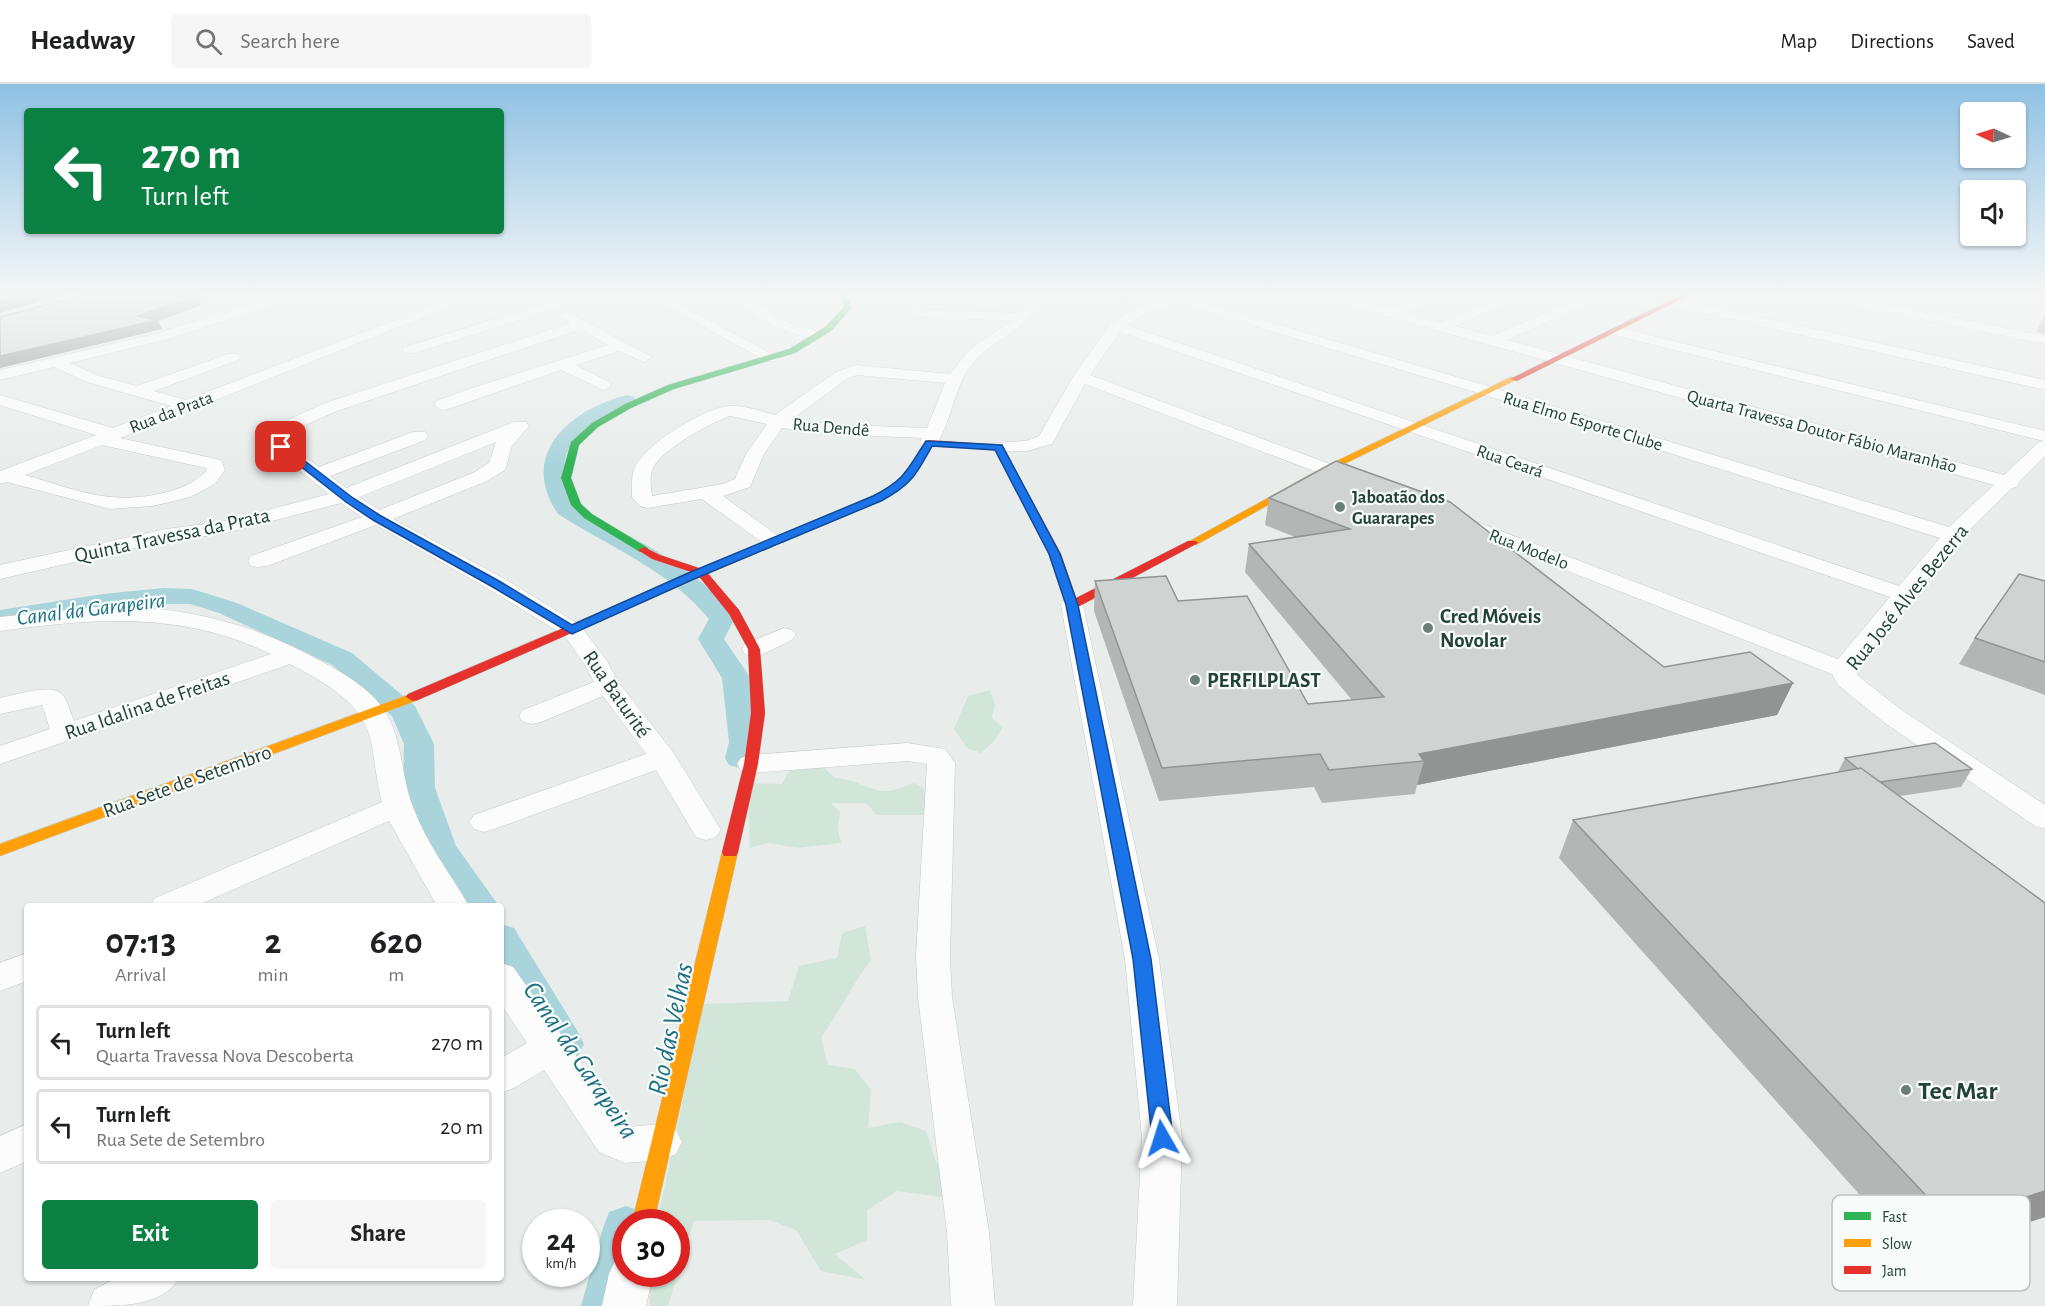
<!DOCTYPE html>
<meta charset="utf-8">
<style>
body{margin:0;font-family:"Alegreya Sans",sans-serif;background:#f6f6f6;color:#202124;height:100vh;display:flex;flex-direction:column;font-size:22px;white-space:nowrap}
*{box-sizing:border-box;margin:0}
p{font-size:20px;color:#757577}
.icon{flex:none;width:33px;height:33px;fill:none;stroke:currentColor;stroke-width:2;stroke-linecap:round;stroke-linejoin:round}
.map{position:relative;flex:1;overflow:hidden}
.side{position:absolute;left:24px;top:819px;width:480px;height:378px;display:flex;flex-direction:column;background:#fff;border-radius:6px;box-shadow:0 2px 4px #0004}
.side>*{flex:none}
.banner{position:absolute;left:24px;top:24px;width:480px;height:126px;border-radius:6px;box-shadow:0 2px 4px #0004;background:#0b8043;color:#fff;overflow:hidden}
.needle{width:39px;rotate:274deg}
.fabs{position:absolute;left:1960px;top:18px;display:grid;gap:12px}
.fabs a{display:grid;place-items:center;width:66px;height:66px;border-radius:6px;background:#fff;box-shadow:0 2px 4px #0004;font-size:30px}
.speed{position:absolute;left:522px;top:1125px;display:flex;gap:12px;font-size:30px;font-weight:700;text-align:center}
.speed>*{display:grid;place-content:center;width:78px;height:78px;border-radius:50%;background:#fff;box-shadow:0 2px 4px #0004;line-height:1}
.speed small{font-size:15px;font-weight:400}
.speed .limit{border:9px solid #d22;background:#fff;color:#111}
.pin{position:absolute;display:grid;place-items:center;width:51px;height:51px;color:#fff;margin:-26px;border-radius:12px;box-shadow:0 3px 9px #0006}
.me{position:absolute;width:66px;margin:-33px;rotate:354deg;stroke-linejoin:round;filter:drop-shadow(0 0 4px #0008)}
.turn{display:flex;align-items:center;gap:21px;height:126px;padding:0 18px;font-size:27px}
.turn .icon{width:78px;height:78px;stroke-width:2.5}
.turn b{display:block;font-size:42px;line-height:51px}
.eta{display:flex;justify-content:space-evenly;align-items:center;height:102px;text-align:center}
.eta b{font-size:36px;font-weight:700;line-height:42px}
.primary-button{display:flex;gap:12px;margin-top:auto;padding:12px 18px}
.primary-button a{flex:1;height:69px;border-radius:6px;background:#0b8043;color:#fff;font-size:24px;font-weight:700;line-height:69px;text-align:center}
.primary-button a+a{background:#f6f6f6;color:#202124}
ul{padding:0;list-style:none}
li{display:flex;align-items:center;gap:18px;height:75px;margin:0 12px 9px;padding:0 6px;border:3px solid #e0e0e0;border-radius:6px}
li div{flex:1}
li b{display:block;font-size:22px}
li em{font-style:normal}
header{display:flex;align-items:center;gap:36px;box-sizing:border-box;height:84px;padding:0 30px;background:#fff;border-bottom:2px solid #e0e0e0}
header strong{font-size:28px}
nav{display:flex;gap:33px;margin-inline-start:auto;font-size:21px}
.search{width:420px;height:54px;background:#f6f6f6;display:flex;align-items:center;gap:15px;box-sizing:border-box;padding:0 21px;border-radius:6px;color:#757577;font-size:22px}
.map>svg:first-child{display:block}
</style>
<header>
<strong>Headway</strong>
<div class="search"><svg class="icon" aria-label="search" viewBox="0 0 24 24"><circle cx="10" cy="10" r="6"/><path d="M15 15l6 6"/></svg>Search here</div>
<nav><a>Map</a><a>Directions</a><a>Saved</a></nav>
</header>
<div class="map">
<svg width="2045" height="1222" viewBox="0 0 2045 1222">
<rect width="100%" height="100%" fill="#e8edeb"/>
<path fill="#d1e6d8" d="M990,606L995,620L992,634L1003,643L995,656L981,669L967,664L954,645L968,612Z
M820,680L835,694C856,695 869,707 887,707C896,707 907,701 915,699L929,709L926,731H877L866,719H831L840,728L838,746L841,759L797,764L768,759L750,764L748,699L782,700L792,682Z
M865,842L871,876C852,901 839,928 821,954L828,981L855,985L871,1006L868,1044L900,1038L926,1047L936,1078L962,1092L963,1116L897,1107L867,1126V1156L835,1170L866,1196L821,1187L796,1146L769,1136L694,1137L668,1222H650L649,1190H676V1138H657L703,920L788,917L799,882L837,874L842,849Z"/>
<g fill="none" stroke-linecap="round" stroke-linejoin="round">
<path stroke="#a9d4db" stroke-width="4.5" d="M1125,213L1129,210"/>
<path fill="#a9d4db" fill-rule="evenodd" d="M627,311L634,313L636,317L634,321C585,341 545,360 574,421C628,454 698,480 735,534L724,555L750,593L759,658L755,674L751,681L740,684L729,681L725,674L729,658L722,594L698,555L709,535C670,487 608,462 558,430C517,370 571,325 627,311Z
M163,504L192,505L237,519L352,569L415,622L434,660L435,704L456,762L499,822H462L428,773L423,765L403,704L404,660L392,632L332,581L219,529L190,520H163L103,526L0,542V526L103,510Z
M501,840L514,844L578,948L584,960L578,972L564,977L550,972L501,887Z
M626,1122L643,1128L647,1138H626V1190H638L631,1222H581L603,1144L609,1128Z"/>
<defs>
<path id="street" d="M280,210H300L299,213L164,256L70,279L99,292L137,302L228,270H238L241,273L238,276L154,307L186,316L463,210H482L120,354L221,376L225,386L215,400L190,413L153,422L123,424L110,425L7,398L0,400V387L96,351L0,321V311L113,344L171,322L87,298L54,283L0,296V286L155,250ZM102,361L206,384L207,386C188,409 140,416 111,413C85,411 50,398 25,391Z
M645,210H661L779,274L776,277H766Z
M737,210H750C767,233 793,241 819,248L821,251L814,255C782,247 756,238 737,210Z
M1036,210H1050C1031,244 993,253 971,282C953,305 952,338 935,363H923L920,359L922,354L827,350L782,344L764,370L750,403L723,412L781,454L784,458L781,462L774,464L767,462L702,415L647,424L640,422L632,413C632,404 631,394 634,385C644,361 704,324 729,322C744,321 761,327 775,331L836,288L856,281L950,290L969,266L1011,237L918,232L911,228L913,225L1021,229ZM857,291L945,299L927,344L844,341L791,336L848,294ZM730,332L767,340L746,370L735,395L723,400L652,412C651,404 649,393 653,384C662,365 710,339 730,332Z
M1178,210H1198L1191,215L1494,304L1949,443L1994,401L1317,213L1316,210H1338L1391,225L1431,210H1450L1406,229L1441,238L1511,210H1529L1456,242L1491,252L1592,210H1610L1507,256L2004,391L2039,358L2044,357L1610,250L1608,247L1615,243L2045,347V372L2019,398L2017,403L2012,404L1960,455L1855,585L1858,592L1903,627L2045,721V745L2035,742L1885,639L1838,601L1832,590L1455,443L1452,439L1455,435H1469L1838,575L1890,513L1120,248L1090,291L1354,389L1356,393L1354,397H1340L1085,300L1052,360L1027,367H993L990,363L993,359L1026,357L1039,352L1073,293L1111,239L1134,225ZM1177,219L1482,310L1940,454L1899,502L1126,241L1144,231Z
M1809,210H1836L2045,252V260L1815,214Z
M1674,214L2045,296V306L1669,221L1667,218Z
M552,217L557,218L559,221L557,224L415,269H405L403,266L405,263Z
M566,227L652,273L644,278L619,267L576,281L609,298L611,301L609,304L603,306L561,286L448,325L442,326L434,321L436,317L472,304L608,261L581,245L337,327L287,349L285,354L288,360L319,383L413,348H425L428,352L425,356L330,392L346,404L514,338H526L529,342L512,362L505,386L487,397L393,435L503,494L580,541L607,577L619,599L673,668L721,746L716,753L706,756L696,753L656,686L494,745L484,748L474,745L469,738L474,731L646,670L603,612L541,638L532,640L523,638L519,632L523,626L594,598L583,578L564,551L487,504L376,441L267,482L259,483L251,482L248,477L251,472L362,433L341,419L222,450L166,457L0,495V481L166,445L221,438L329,410L275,367L267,354L274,342L325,319L571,239L559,231ZM496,358L489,379L473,389L379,426L359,413Z
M1072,514L1080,516L1083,521L1159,875L1182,1054L1177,1222H1133L1142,1054L1125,875L1061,521L1064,516Z
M98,523C184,521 254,539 328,581C350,593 375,609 387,631C403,659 401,693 413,723C426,759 450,789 469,822H437L389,737L196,822H150L155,814L382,718C376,697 375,675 370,653C360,617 322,597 290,580L0,680V662L50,645L42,621L0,630V614C15,611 50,599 62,610C68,617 70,628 74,637L271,570C181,527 96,534 0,547V533Z
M784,544L792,546L796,551L792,556L763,570L754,572L745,570L742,565L745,560Z
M907,659L945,665L955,679L950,872L952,913L989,1148L995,1222H951L947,1148L918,913L916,872L927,680L907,677L751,689L741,686L737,680L741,674L751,671Z
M27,869V897L0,907V879Z
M501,879L513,883L627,1043L662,1040L676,1046L682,1058L676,1070L662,1076L625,1079L599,1068L544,986L514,1004L501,1009V974L527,959L501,920Z
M27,1040V1077L0,1089V1052Z
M626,1171V1190H653L646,1222H602L609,1190L616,1175Z
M116,1194H179C163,1222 123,1222 88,1222L94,1206Z"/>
<path id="fast" d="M839,210H846L852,224L831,247L795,269L674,305L631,324L598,343L579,361L571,394L581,420L592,430L648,464V468H640L584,434L571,421L561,394L571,358L592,339L625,320L668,301L789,265L825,243L845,222Z"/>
<path id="slow" d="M2041,210H2045V212L2042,211Z
M1511,293L1518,295L1330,387L1196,461H1188L1186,459L1324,383Z
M903,394L908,397L907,399L881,416L682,501H674L672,499L873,412Z
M413,609L418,610L420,613L418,616L0,772V760Z
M730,762L736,764L738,768L654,1138H632L722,768L724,764Z"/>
<path id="jam" d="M1683,210H1692L1517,297L1510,295Z
M929,356L1002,361L1061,470L1076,514L1188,457H1196L1198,459L1076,524H1068L1049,470L996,366L932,362L919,385L907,399H899L898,397L910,384L926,357Z
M644,463L660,471L705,486L739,526L760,565L765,629L758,680L738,768L736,772H724L722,768L744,680L751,629L748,565L729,530L697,490L652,475L638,466Z
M678,495L682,497L684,499L682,501L418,616L413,617L406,613L408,610Z"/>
</defs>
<use href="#street" stroke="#c5cac8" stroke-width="1"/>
<use href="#fast" stroke="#c3cbc8" stroke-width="1"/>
<use href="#slow" stroke="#c3cbc8" stroke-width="1"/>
<use href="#jam" stroke="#c3cbc8" stroke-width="1"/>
<use href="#street" fill="#fcfcfc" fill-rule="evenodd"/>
<use href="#fast" fill="#30b455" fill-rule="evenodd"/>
<use href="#slow" fill="#ff9f0a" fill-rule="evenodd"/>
<use href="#jam" fill="#e5322d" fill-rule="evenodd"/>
</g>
<path fill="#b2b6b5" d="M2045,230V250L2036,248Z
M1336,377L1664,583L1793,599L1777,631L1417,701L1415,710L1322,719L1314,703L1159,717L1094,527L1095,497L1178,517L1308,620L1352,616L1245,488L1249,460L1295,453L1265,441L1269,414Z
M2045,497V611L1959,580L1975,554Z
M1845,674L1972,685L1961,703L1900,712L2045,1133L1917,1175L1559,774L1573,736L1838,688Z"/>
<path fill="#919493" d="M29,210H67L0,229V218Z
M180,210H206L198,213L202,221L158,237L162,245L0,284V272L137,232Z
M1793,599L1777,631L1417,701L1424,677L1419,670Z
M2045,1107V1133L1917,1175L1950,1137Z"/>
<path fill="#cfd4d2" stroke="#919493" stroke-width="1.5" d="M0,210H29L0,218Z
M86,210H189L198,212L137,232L158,236L0,272V233Z
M1336,377L1450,418L1664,583L1750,568L1793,599L1419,670L1424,677L1329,686L1320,670L1162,684L1095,497L1166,492L1178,517L1247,512L1308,620L1384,613L1249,460L1350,445L1269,414Z
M2019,490L2045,497V578L1975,554Z
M1935,659L1972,685L1880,698L1861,684L1858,685L1845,674Z
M1861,684L2045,819V1107L1950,1137L1573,736Z"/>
<linearGradient id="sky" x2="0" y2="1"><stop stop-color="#8fc1e3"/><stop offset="0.55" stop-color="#f5f7f6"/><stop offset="1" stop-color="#f5f7f6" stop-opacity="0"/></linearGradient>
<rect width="2045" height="381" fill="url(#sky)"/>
<path fill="#1a73e8" stroke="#114b97" stroke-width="1.5" d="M926,357L1002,361L1060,470L1078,521L1151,875L1173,1054L1170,1060L1162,1063L1155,1060L1152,1054L1133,875L1066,521L1049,470L995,366L932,362C916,391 911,401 881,417L694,495L572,550L491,502L373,436L346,418L276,363L284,361L353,414L381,432L499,497L572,541L686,490L873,412C905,396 907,386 926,357Z"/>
<g fill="#697e78" stroke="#f7fbf9" stroke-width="2">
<circle cx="1340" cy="423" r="6"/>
<circle cx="1428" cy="544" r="6"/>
<circle cx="1195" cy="596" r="6"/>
<circle cx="1906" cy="1006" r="6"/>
</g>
<g text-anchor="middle" stroke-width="4.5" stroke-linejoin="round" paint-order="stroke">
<g font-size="18" fill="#24423a" stroke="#f7fbf9">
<text transform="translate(171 328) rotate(-21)" y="6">Rua da Prata</text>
<text transform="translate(1583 337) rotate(17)" y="6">Rua Elmo Esporte Clube</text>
<text transform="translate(831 343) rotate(5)" y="6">Rua Dendê</text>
<text transform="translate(1822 347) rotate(15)" y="6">Quarta Travessa Doutor Fábio Maranhão</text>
<text transform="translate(1510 377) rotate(19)" y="6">Rua Ceará</text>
<text transform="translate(1529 465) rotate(21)" y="6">Rua Modelo</text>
</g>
<g font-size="18" font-weight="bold" fill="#24423a" stroke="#f7fbf9" text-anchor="start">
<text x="1352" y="419">Jaboatão dos<tspan x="1352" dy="21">Guararapes</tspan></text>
</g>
<g font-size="21" fill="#24423a" stroke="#f7fbf9">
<text transform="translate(172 451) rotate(-12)" y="7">Quinta Travessa da Prata</text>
<text transform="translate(1907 513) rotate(-51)" y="7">Rua José Alves Bezerra</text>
<text transform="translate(617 610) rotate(55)" y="7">Rua Baturité</text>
<text transform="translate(147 621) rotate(-19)" y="7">Rua Idalina de Freitas</text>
<text transform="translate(187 697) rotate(-20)" y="7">Rua Sete de Setembro</text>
</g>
<g font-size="21" font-weight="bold" fill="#24423a" stroke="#f7fbf9" text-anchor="start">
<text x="1440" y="539">Cred Móveis<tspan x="1440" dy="24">Novolar</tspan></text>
<text x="1207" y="603">PERFILPLAST</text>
</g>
<g font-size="22" font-style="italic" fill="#1c6f80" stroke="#f7fbf9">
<text transform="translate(91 524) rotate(-7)" y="8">Canal da Garapeira</text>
</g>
<g font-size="26" font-weight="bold" fill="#24423a" stroke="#f7fbf9" text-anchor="start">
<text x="1918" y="1015">Tec Mar</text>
</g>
<g font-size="27" font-style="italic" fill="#1c6f80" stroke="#f7fbf9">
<text transform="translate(670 945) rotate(-78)" y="9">Rio das Velhas</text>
<text transform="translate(581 976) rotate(56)" y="9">Canal da Garapeira</text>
</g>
</g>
<rect x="1832" y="1111" width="198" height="96" rx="9" fill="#f7fbf9" stroke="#b8c4c0" stroke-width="1.5"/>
<rect x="1844" y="1128" width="27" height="8" fill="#30b455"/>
<rect x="1844" y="1155" width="27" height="8" fill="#ff9f0a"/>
<rect x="1844" y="1182" width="27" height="8" fill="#e5322d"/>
<g font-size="16" fill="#24423a">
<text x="1882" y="1138">Fast</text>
<text x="1882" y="1165">Slow</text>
<text x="1882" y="1192">Jam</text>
</g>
</svg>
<div class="fabs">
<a><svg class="needle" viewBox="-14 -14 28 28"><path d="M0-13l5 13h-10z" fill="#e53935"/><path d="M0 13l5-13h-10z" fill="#757577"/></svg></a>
<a><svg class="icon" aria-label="sound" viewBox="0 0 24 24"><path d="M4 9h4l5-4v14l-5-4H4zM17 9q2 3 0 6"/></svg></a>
</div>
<div class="speed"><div>24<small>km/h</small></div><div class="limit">30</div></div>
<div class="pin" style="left:281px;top:363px;background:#d93025"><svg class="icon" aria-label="arrive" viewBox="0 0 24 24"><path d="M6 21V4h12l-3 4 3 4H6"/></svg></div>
<svg class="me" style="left:1162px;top:1054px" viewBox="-20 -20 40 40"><path d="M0-17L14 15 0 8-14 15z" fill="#1a73e8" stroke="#fff" stroke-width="4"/></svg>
<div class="banner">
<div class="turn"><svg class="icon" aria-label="left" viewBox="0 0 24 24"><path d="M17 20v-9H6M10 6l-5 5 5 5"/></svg><div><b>270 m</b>Turn left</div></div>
</div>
<section class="side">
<div class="eta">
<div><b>07:13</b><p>Arrival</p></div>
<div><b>2</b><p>min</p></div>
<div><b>620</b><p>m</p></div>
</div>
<ul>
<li><svg class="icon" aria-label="left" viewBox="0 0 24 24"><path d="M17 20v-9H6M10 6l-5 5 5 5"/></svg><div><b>Turn left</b><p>Quarta Travessa Nova Descoberta</p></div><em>270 m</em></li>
<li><svg class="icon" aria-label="left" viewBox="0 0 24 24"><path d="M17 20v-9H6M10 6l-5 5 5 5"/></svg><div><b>Turn left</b><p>Rua Sete de Setembro</p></div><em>20 m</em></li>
</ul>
<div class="primary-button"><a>Exit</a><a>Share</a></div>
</section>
</div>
